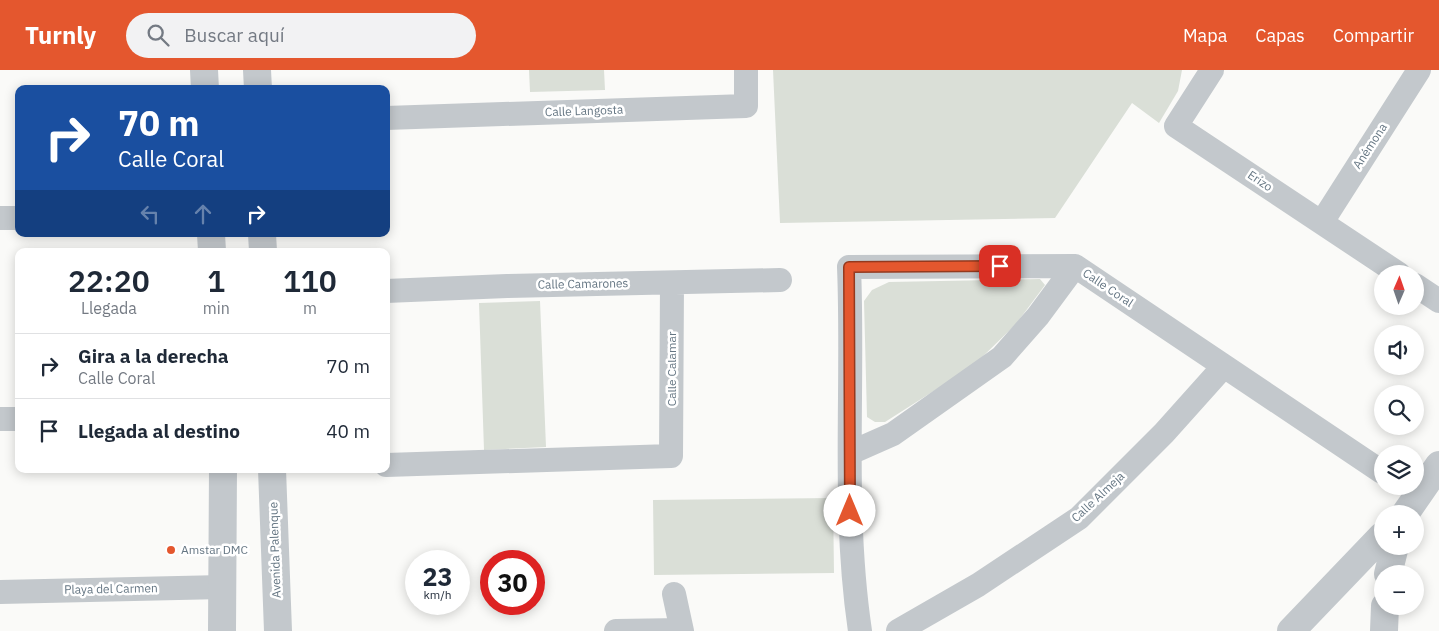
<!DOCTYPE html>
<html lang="es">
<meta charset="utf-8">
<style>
body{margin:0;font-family:"IBM Plex Sans",sans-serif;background:#f2f2f3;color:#1f2937;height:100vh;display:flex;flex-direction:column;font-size:19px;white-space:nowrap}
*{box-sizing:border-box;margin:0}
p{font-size:16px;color:#747a83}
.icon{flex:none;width:28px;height:28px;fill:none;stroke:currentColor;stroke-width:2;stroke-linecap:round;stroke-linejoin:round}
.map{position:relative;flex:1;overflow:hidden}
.drawer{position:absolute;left:15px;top:178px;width:375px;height:225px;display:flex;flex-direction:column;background:#fff;border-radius:10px;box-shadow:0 2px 12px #0003}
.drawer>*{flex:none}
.hud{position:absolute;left:15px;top:15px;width:375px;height:152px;border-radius:10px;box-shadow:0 2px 12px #0003;background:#1a4fa0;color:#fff;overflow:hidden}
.needle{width:32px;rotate:2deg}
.controls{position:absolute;left:1374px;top:195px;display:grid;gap:10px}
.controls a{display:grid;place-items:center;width:50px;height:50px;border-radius:50%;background:#fff;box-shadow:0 2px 12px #0003;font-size:25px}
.speed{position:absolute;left:405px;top:480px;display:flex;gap:10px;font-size:25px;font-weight:700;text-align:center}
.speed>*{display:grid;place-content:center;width:65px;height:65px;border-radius:50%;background:#fff;box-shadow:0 2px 12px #0003;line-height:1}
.speed small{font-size:12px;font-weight:400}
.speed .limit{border:8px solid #d22;background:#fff;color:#111}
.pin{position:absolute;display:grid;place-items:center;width:42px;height:42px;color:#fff;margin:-21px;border-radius:10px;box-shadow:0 2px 8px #0006}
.me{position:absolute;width:55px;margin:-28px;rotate:0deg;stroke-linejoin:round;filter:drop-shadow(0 0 4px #0008)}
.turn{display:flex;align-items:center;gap:18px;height:105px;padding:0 20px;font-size:22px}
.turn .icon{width:65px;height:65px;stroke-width:2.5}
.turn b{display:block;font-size:35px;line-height:42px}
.lanes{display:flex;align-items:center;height:48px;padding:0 20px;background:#0003;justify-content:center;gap:25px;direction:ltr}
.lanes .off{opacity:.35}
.eta{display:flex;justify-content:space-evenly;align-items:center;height:85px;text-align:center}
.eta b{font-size:30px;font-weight:600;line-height:35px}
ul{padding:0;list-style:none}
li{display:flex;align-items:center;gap:15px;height:65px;padding:0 20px;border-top:1px solid #e0e1e3}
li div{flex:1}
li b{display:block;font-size:19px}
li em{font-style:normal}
header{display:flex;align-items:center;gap:30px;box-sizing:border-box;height:70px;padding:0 25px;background:#e4572e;color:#fff}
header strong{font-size:24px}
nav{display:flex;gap:28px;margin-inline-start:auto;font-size:18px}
.search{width:350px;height:45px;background:#f2f2f3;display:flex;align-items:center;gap:12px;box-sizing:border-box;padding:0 18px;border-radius:28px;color:#747a83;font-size:19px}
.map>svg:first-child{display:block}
</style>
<header>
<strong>Turnly</strong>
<div class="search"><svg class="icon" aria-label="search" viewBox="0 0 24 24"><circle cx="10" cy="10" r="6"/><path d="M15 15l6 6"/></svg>Buscar aquí</div>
<nav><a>Mapa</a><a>Capas</a><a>Compartir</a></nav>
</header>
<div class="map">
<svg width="1439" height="561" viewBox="0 0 1439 561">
<rect width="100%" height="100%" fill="#fafaf8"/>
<path fill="#dadfd7" d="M529,0H604L605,20L530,22Z
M773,0H1182L1178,21L1159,53L1132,33L1055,148L780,153Z
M1040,209L1045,215L1016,254L973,296L885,352H875L867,347L864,231L872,220L889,212Z
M540,231L546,377L484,380L479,233Z
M833,428L834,503L654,505L653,430Z"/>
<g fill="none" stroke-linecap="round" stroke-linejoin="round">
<path stroke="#c3c8cc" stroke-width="24" d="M1212,0L1176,56L1399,204
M386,48L746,36V0
M0,148H19
M1322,152L1419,0
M1415,215L1439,231
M386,221L507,216L780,210
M0,349H19
M850,383L893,364L1002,287L1038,246L1075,196
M386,395L671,386L672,213
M0,522L223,517
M674,524L682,561
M616,561L681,560
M860,561C842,440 854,318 849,197L1075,196L1382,402
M898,561L978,515L1079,448L1164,363L1224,296"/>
<path stroke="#c3c8cc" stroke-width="28" d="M204,0L205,19
M257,0L258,19
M211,164L212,181
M262,164L263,181
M272,399L278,561
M1405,444L1439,395
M1388,504L1395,476
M222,561L223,399
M1291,561L1382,466
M1384,561L1385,536"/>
</g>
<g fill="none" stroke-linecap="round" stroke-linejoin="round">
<defs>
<path id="route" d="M850,441L849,197L1000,196"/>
</defs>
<use href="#route" stroke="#94391e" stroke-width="12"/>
<use href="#route" stroke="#e4572e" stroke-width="9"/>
</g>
<circle fill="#e4572e" stroke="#fff" stroke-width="2" cx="171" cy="480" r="5"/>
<g text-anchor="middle" stroke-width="5" stroke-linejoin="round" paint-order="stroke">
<g font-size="12" fill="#657683" stroke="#fff">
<text transform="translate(584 41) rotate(-2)" y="4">Calle Langosta</text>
<text transform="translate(1370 76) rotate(-57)" y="4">Anémona</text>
<text transform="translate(1260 111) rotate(34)" y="4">Erizo</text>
<text transform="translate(583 214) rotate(-1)" y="4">Calle Camarones</text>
<text transform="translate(1108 218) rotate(34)" y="4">Calle Coral</text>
<text transform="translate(672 299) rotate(-90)" y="4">Calle Calamar</text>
<text transform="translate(1098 427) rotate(-43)" y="4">Calle Almeja</text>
<text transform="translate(275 480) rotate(-92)" y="4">Avenida Palenque</text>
<text transform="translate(111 519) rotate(-1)" y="4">Playa del Carmen</text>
</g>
<g font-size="12" fill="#657683" stroke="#fff" text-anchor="start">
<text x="181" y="484">Amstar DMC</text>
</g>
</g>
</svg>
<div class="controls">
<a><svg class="needle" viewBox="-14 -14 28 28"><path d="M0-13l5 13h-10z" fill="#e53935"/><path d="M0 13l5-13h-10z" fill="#747a83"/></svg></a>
<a><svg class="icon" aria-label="sound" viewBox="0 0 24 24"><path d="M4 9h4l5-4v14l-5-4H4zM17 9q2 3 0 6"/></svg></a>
<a><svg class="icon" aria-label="search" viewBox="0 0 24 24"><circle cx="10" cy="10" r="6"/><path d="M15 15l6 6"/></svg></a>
<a><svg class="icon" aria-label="layers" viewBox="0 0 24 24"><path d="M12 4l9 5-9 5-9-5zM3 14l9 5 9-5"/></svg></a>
<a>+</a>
<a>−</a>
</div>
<div class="speed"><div>23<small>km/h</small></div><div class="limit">30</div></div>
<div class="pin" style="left:1000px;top:196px;background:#d93025"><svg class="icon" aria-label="arrive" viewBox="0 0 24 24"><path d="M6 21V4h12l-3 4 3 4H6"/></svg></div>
<svg class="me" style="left:850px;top:441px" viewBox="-20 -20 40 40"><circle r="19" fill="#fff"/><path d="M0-13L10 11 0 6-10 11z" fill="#e4572e"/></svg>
<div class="hud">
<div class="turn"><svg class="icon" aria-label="right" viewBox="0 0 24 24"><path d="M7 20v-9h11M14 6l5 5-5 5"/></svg><div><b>70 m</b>Calle Coral</div></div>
<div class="lanes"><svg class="icon off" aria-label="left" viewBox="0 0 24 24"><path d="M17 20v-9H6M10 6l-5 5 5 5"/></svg><svg class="icon off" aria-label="ahead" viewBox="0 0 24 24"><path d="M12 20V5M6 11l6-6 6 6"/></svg><svg class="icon" aria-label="right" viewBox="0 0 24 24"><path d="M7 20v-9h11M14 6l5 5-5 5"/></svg></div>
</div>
<section class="drawer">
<div class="eta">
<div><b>22:20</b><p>Llegada</p></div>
<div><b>1</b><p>min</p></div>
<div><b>110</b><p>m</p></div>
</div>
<ul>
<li><svg class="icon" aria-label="right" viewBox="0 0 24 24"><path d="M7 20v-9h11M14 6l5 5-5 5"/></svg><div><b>Gira a la derecha</b><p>Calle Coral</p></div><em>70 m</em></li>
<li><svg class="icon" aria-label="arrive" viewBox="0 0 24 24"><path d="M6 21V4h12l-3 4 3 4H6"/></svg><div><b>Llegada al destino</b></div><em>40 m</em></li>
</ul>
</section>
</div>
